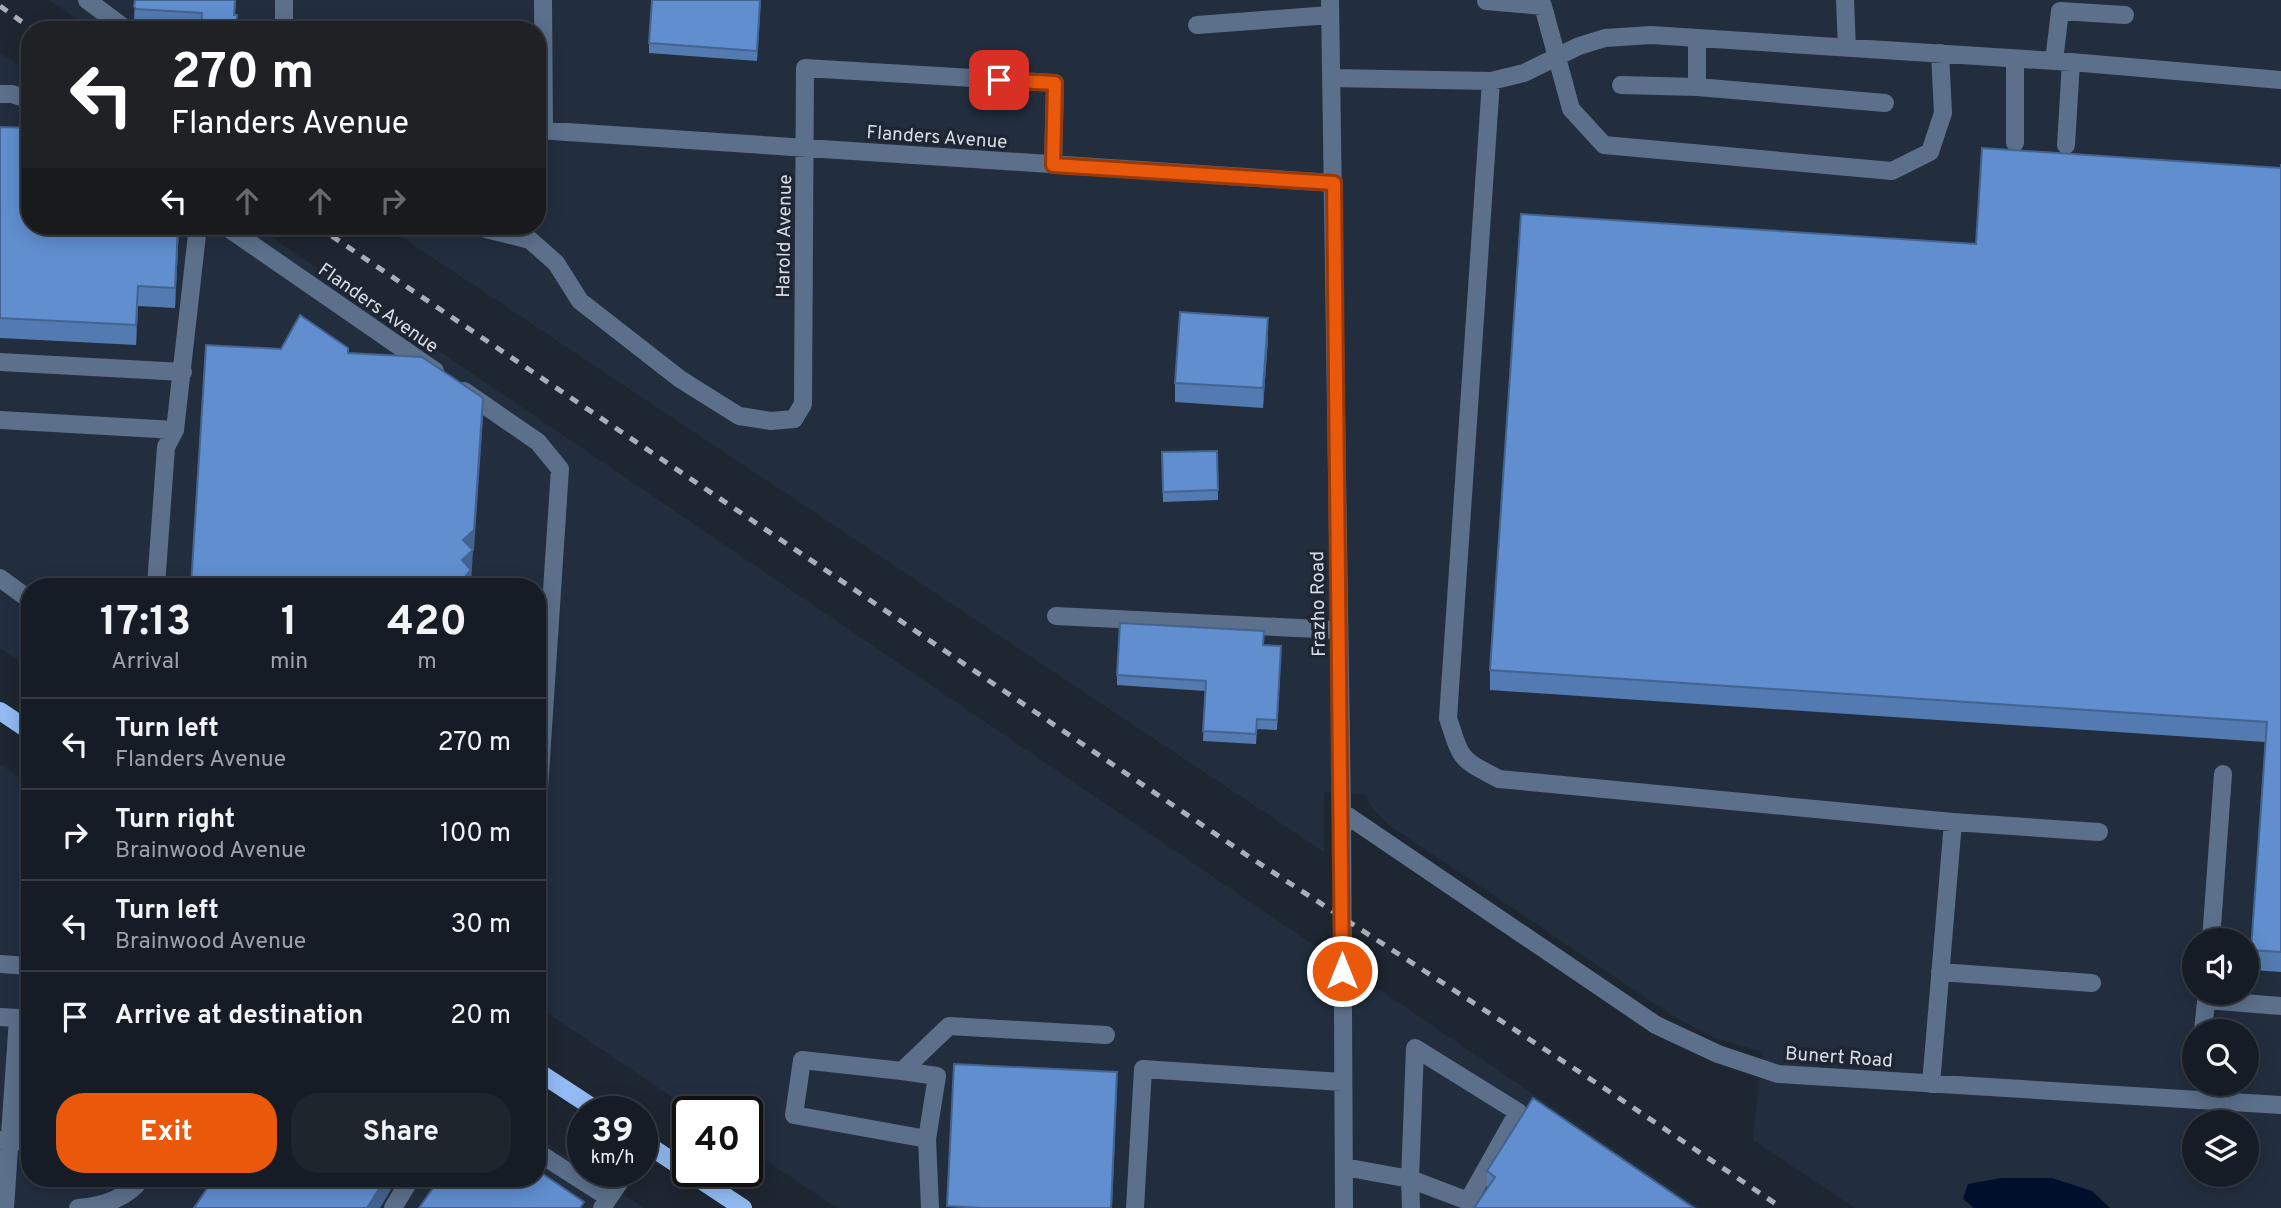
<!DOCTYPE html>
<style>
body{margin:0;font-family:Overpass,sans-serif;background:#1f252d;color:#f1f3f6;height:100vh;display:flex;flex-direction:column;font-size:26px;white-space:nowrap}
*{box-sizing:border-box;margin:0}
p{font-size:23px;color:#9ea1a7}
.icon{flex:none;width:38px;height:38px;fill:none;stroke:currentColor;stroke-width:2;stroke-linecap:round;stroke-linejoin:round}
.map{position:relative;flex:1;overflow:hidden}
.panel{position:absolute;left:21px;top:578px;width:525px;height:609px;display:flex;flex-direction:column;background:#161c25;border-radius:28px;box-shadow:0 4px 18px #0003,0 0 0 2px #353a42}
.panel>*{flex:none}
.top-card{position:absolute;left:21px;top:21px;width:525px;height:214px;border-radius:28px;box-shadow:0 4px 18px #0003,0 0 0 2px #353a42;background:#202124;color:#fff;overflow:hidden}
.buttons{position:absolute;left:2182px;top:928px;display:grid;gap:14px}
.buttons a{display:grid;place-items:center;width:77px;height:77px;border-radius:50%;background:#161c25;box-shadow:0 4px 18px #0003,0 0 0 2px #353a42;font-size:35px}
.speed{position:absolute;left:567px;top:1096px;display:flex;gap:14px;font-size:35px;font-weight:700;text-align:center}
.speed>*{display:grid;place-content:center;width:91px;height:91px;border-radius:50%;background:#161c25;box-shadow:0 4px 18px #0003,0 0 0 2px #353a42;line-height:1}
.speed small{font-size:18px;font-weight:400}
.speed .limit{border:4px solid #111;border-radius:10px;background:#fff;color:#111}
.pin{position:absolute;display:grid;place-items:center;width:60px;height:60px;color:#fff;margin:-30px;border-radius:14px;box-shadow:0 4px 10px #0006}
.me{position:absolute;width:77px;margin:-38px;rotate:0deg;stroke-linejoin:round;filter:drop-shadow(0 0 5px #0008)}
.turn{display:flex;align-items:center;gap:24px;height:147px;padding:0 35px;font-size:32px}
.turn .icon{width:91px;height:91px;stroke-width:2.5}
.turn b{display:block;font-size:49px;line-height:60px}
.lanes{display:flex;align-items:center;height:66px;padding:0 35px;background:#0003;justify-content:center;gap:35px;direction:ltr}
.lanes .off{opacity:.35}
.eta{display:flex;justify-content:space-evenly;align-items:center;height:119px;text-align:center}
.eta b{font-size:42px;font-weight:700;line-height:49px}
.primary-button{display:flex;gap:14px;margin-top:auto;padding:14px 35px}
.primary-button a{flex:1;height:80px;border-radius:28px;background:#ea580c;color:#fff;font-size:28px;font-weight:700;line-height:80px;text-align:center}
.primary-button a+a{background:#1f252d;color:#f1f3f6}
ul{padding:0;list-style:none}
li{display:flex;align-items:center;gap:21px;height:91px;padding:0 35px;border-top:2px solid #353a42}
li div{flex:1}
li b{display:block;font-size:26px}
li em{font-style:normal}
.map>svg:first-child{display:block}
</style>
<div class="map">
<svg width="2281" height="1208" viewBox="0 0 2281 1208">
<rect width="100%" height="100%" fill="#1e2631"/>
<path fill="#222e3e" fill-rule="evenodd" d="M49,0H2281V1208H1855L1753,1140L1762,1052L1712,1037L1673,1016L1389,825L1373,809L1365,795L1324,792V852L385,226H537V30H93ZM2194,940H2247V992H2194ZM2194,1031H2247V1083H2194ZM2194,1122H2247V1174H2194Z
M0,53L30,72V226H255L1701,1208H837L747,1148V1111H693L537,1006V586H30V668L0,648Z
M0,764L30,785V1178H537V1137L583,1167V1171H588L644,1208H0Z"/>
<path fill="#000f2c" d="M2001,1178H2052L2092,1191L2110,1208H1974L1963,1199L1968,1184Z"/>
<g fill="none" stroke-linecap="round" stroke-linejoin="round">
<path stroke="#5c708b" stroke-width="18" d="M87,0L127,30
M543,0L544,130
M1330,0L1342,812L1344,1208
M1845,0L1847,48
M1486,1L1543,6L1571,109L1604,145L1892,171L1930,152L1943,113L1940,53
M1197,25L1330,15
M284,30V0
M2054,61L2060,11L2125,15
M1331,78L1491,81L1524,73L1579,46L1605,38L1651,35L2071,62L2281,80
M1491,81L1448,718C1462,761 1459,758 1499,779L1953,822L1931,1084
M1621,85L1697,87V39
M1697,87L1885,103
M0,94H12L30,100
M537,130L1334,183
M2015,143V59
M2066,145L2071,62
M225,226L435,371
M474,226L530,240L556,263L580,301L680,379L739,416L771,421L794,419L803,404L805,68L1055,83L1053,165
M0,362L183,372
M464,391L538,442L560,469L537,819
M0,420L175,430
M0,578L30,600
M156,586L166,447L175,430L198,226
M1056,616L1338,630
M1342,812L1656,1025L1718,1054L1778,1074L2281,1105
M1953,822L2099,832
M2211,940L2223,774
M0,964L30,966
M1940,972L2092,983
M2206,1000L2281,1006
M0,1017L18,1018
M2203,1031L2207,992
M1415,1048L1518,1112L1468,1201L1410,1179Z
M902,1071L937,1076L927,1139L930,1208
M927,1139L794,1115L802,1060L902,1071L949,1026L1106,1035
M0,1140L30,1142
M537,1152L609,1198
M1344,1167L1410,1179L1411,1208
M5,1208L18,1018L30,1019
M78,1208C103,1206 127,1199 142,1178
M393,1208L411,1178
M602,1208L627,1171
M1135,1208L1143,1069L1342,1082"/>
<path stroke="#92bbf3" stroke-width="18" d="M0,711L30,731
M537,1071L598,1111
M642,1141L743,1208"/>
<path stroke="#a9aeb7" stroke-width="5" stroke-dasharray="9 9" stroke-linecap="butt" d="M0,6L33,30
M317,226L1248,856L1601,1086L1782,1208"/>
</g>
<path fill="#537ab1" d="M135,0H236L235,15L237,30L136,24L134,21Z
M761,0L757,61L649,53V43Z
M0,127L179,226L175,308L138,306L136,345L0,338Z
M2281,164V972L2251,970V950L2265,742L1490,690V670L2281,168Z
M1268,338L1263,408L1175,402V383Z
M1217,451L1218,500L1163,502L1162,452Z
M1263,645L1281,656L1277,730L1257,729L1256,744L1203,741L1205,691L1117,685V675Z
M1487,1171L1694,1208L1487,1190Z"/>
<path fill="#436390" d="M178,226H179L175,308V288Z
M138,286V306L136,345V325Z
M1268,318V338L1263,408V388Z
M483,398V418L474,550L473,551L471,586H461L463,540Z
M1117,1072V1091L1112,1208H1111Z
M386,1178H398L380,1208H367Z"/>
<path fill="#608ece" stroke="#436390" stroke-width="2" d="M135,0H235L234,15H237L236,30H201L202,13L136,9L134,6Z
M652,0H760L757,51L649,43Z
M0,127L30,128V226H178L175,288L138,286L136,325L0,318Z
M1982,148L2281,168V164V952L2251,950L2267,722L1490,670L1521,214L1976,244Z
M1180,312L1268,318L1263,388L1175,383Z
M300,315L348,348V353L422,357L483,398L474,530L463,540L473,550L462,560L471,570L461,581L466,586H191L206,345L281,349Z
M1217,451L1218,490L1163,492L1162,452Z
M1120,623L1264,631L1263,645L1281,646L1277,720L1257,719L1256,734L1203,731L1206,681L1117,675Z
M954,1064L1117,1072L1111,1208H980L947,1206Z
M1533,1098L1694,1208H1474L1495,1177L1487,1171Z
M537,1170L584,1202L580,1208H419L440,1178H537Z
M214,1178H386L367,1208H194Z"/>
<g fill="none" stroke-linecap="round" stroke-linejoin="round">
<defs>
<path id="route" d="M999,80L1055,83L1053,165L1334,183L1342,971"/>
</defs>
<use href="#route" stroke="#983908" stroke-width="18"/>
<use href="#route" stroke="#ea580c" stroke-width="12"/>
</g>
<g text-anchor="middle" stroke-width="7" stroke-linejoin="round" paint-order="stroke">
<g font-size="19" fill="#d8dde5" stroke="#1e2631">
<text transform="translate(937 136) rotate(4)" y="7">Flanders Avenue</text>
<text transform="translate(783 236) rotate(-89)" y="7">Harold Avenue</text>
<text transform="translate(379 307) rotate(35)" y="7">Flanders Avenue</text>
<text transform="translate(1317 604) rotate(-91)" y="7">Frazho Road</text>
<text transform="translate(1839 1056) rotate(4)" y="7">Bunert Road</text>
</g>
</g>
</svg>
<div class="buttons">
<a><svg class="icon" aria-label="sound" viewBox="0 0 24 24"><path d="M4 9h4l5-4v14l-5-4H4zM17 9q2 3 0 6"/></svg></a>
<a><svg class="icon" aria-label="search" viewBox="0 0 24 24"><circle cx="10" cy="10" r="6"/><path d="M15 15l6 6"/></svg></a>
<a><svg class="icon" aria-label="layers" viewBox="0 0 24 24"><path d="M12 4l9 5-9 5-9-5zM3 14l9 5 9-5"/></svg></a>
</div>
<div class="speed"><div>39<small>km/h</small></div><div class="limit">40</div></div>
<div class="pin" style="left:999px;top:80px;background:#d93025"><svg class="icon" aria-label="arrive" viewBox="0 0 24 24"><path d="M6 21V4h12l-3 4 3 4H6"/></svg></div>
<svg class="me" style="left:1342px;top:971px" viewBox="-20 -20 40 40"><circle r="17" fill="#ea580c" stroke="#fff" stroke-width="3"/><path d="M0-11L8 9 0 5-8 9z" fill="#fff"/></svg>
<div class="top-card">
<div class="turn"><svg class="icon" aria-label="left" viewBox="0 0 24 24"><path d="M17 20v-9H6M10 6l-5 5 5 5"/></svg><div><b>270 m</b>Flanders Avenue</div></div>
<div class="lanes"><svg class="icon" aria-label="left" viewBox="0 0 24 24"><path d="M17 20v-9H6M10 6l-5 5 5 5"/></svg><svg class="icon off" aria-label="ahead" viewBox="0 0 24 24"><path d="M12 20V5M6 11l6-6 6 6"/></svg><svg class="icon off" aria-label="ahead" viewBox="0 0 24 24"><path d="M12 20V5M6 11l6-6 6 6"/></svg><svg class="icon off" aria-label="right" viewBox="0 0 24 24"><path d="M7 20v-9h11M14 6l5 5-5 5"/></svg></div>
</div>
<section class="panel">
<div class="eta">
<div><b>17:13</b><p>Arrival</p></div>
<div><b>1</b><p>min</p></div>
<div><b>420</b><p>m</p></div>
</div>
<ul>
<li><svg class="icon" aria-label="left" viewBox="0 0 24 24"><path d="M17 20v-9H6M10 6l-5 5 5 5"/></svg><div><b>Turn left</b><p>Flanders Avenue</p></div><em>270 m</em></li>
<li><svg class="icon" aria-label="right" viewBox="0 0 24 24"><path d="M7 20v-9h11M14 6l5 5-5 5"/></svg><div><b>Turn right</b><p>Brainwood Avenue</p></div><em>100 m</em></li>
<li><svg class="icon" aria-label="left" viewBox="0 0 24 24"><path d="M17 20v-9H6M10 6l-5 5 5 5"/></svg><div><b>Turn left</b><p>Brainwood Avenue</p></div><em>30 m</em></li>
<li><svg class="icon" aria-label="arrive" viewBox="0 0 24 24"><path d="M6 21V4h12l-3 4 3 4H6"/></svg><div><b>Arrive at destination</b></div><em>20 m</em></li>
</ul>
<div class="primary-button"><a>Exit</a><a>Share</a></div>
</section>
</div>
